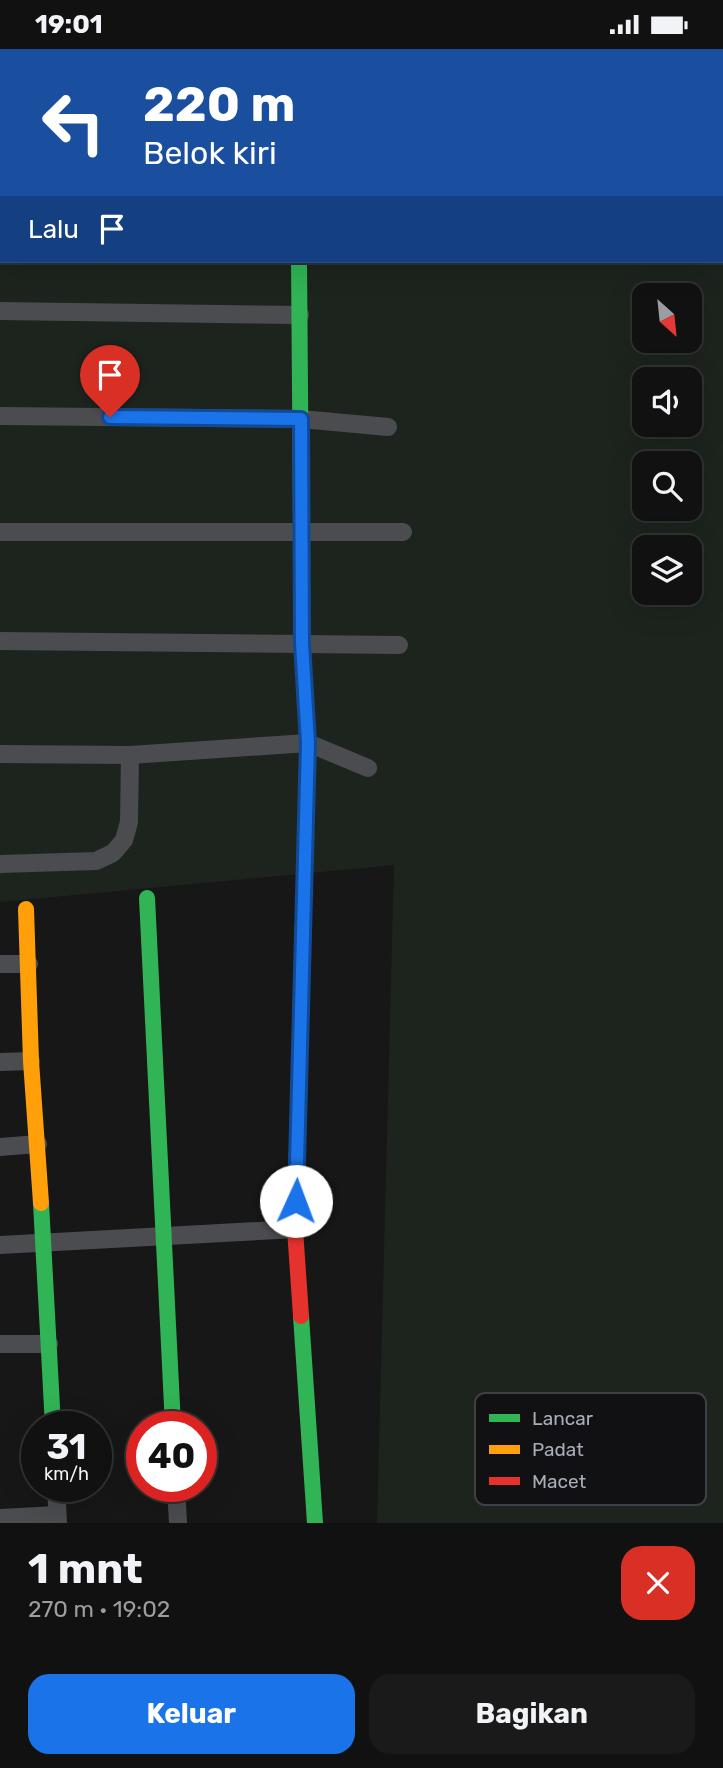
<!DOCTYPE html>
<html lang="id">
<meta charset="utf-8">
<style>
body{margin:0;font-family:Rubik,sans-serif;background:#1a1a1a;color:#f1f3f6;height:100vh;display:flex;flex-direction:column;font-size:26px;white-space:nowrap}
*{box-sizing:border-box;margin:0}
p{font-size:23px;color:#9c9d9f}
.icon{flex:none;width:38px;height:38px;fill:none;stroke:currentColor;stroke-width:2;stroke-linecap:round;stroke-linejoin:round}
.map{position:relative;height:1474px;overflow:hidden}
.side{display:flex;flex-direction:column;background:#111;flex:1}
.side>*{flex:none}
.top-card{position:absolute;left:0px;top:0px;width:724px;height:214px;box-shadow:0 7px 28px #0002,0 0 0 2px #303131;background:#1a4fa0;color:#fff;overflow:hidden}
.needle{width:46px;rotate:153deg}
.tools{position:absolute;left:632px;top:234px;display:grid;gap:14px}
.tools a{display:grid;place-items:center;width:70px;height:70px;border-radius:14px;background:#111;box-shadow:0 7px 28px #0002,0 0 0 2px #303131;font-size:35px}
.speed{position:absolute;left:21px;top:1362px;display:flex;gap:14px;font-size:35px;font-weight:700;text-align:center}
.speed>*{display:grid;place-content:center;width:91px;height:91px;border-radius:50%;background:#111;box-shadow:0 7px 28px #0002,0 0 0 2px #303131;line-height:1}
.speed small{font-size:18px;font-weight:400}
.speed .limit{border:10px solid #d22;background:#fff;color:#111}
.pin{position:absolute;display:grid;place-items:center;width:60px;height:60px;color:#fff;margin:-72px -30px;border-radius:50% 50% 50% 0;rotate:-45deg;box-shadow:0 0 7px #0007}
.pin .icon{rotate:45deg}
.me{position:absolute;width:77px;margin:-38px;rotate:2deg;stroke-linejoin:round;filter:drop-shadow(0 0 5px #0008)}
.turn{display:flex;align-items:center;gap:24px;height:147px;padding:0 28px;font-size:32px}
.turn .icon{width:91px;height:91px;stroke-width:2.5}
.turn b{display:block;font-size:49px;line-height:60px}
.then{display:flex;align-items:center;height:66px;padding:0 28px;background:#0003;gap:14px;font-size:26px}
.round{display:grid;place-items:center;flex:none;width:74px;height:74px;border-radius:21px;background:#1a1a1a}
.overview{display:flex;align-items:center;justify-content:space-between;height:119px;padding:0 28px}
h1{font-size:42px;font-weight:700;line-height:52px}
.cta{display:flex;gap:14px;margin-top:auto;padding:14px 28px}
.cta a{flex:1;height:80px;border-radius:21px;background:#1a73e8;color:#fff;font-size:28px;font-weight:700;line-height:80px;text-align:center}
.cta a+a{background:#1a1a1a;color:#f1f3f6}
.status{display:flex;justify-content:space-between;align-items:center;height:49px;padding:0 35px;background:#111;direction:ltr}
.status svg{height:19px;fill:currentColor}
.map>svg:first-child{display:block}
</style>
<div class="status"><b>19:01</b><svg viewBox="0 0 49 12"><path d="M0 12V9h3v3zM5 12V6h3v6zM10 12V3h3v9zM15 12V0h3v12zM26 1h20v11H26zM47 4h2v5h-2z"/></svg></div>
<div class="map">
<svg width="723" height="1474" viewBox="0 0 723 1474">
<rect width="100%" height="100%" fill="#171717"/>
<path fill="#1d241e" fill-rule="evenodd" d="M0,0H723V1474H377L394,816L0,853ZM2,2H723V212H2ZM644,247H690V292H644ZM644,331H690V376H644ZM644,415H690V460H644ZM644,499H690V544H644Z"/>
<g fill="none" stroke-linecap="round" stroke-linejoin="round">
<path stroke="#4b4c50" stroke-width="18" d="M140,2V0
M304,2V0
M391,2L393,0
M0,29H2
M0,147H2
M0,262L300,266
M0,367L301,370L388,378
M0,483H403
M0,592L399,596
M0,705L130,706L308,694L368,719
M0,815L96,812L113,804L124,791L129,773L130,706
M0,915H29
M0,1013L31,1012
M0,1098L38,1095
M0,1196L295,1180
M0,1295H49
M56,1437L58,1474
M176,1437L178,1474
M0,1469L57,1466"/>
<path stroke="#30b455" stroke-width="16" d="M299,212L302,595L308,694L302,910
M147,849L173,1377
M41,1154L53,1377
M301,1267L315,1474"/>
<path stroke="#ff9f0a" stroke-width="16" d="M26,860L31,1012L41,1154"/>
<path stroke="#e5322d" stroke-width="16" d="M301,1267L295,1180L302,910"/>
</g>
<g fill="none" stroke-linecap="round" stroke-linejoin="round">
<defs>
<path id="route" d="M110,368L301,370L302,594L308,694L296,1152"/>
</defs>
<use href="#route" stroke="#114b97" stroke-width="18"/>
<use href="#route" stroke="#1a73e8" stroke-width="12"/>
</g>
<rect x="475" y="1344" width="231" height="112" rx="10" fill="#111113" stroke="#3e4045" stroke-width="2"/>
<rect x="489" y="1365" width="31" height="8" fill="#30b455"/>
<rect x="489" y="1396" width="31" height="9" fill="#ff9f0a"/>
<rect x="489" y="1428" width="31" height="8" fill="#e5322d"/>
<g font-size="19" fill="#a8adb8">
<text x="532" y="1376">Lancar</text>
<text x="532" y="1407">Padat</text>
<text x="532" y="1439">Macet</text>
</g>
</svg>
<div class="tools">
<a><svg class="needle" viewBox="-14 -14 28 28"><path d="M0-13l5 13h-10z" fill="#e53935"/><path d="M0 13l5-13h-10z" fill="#9c9d9f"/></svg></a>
<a><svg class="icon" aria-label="sound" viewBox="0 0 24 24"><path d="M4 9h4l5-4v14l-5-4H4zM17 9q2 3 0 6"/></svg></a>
<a><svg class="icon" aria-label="search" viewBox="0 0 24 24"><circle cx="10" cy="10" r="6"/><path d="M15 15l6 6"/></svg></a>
<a><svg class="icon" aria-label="layers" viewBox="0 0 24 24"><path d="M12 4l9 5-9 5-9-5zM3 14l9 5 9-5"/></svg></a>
</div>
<div class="speed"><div>31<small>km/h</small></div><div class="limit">40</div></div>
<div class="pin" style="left:110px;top:368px;background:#d93025"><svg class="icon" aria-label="arrive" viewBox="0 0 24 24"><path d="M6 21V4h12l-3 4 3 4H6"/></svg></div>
<svg class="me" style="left:296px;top:1152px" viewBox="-20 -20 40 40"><circle r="19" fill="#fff"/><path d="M0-13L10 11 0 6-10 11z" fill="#1a73e8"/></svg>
<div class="top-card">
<div class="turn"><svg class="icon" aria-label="left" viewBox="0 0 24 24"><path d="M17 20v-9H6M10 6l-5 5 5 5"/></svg><div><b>220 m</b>Belok kiri</div></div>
<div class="then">Lalu<svg class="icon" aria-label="arrive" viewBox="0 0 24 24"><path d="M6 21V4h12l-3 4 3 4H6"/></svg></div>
</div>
</div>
<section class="side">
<div class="overview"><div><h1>1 mnt</h1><p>270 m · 19:02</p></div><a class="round" style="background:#d93025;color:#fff"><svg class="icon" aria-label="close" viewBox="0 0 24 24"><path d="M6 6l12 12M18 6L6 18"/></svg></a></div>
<div class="cta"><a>Keluar</a><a>Bagikan</a></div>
</section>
